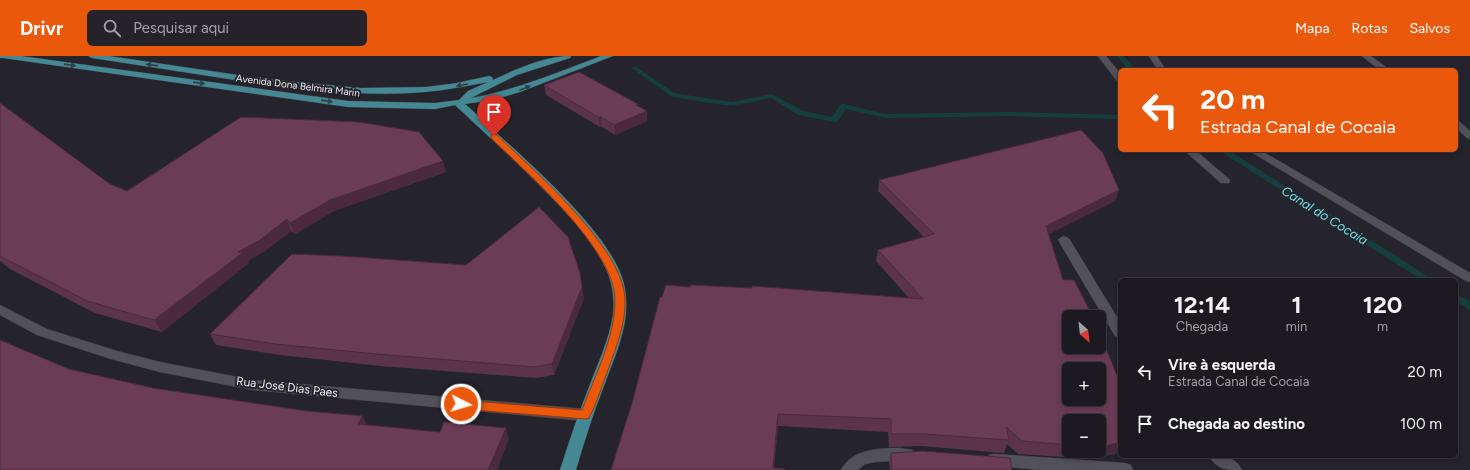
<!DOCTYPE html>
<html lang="pt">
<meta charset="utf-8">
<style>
body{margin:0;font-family:Figtree,sans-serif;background:#252329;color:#f1f3f6;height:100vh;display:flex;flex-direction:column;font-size:15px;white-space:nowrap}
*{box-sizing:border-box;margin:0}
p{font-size:13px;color:#a0a1a5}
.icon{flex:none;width:22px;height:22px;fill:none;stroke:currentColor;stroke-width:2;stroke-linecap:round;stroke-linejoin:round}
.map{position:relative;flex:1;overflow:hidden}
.panel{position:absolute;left:1118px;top:222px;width:340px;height:180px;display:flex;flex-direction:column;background:#1c1a20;border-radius:6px;box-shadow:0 2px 6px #0003,0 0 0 1px #3a383e}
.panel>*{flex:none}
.top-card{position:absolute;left:1118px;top:12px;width:340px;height:84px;border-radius:6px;box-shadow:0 2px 6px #0003,0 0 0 1px #3a383e;background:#ea580c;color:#fff;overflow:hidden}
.needle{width:26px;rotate:152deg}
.fabs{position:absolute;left:1062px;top:254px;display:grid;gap:8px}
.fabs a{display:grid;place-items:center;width:44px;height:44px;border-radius:6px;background:#1c1a20;box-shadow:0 2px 6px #0003,0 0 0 1px #3a383e;font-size:20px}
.pin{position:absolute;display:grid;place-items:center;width:34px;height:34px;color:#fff;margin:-41px -17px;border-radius:50% 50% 50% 0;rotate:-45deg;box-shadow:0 0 4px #0007}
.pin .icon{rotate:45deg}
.me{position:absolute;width:44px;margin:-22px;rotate:95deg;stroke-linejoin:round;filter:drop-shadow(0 0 3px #0008)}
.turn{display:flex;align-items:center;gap:14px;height:84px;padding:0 16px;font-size:18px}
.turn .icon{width:52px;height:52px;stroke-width:2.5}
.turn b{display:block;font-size:28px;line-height:34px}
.eta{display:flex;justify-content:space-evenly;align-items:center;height:68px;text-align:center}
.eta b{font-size:24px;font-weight:700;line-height:28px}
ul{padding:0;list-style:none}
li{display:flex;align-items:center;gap:12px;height:52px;padding:0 16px}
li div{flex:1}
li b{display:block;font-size:15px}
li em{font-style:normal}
header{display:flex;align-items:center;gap:24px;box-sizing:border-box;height:56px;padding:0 20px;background:#ea580c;color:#fff}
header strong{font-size:19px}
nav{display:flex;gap:22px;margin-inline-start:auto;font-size:14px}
.search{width:280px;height:36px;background:#252329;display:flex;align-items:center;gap:10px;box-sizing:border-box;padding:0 14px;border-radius:6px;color:#a0a1a5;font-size:15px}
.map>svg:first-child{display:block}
</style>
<header>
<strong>Drivr</strong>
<div class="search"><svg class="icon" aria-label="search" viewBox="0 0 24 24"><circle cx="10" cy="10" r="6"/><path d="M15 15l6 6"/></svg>Pesquisar aqui</div>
<nav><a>Mapa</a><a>Rotas</a><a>Salvos</a></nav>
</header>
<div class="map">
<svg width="1470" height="414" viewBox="0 0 1470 414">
<rect width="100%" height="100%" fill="#25232b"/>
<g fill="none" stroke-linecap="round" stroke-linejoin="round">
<path fill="#163e3e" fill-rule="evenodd" d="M1117,0H1124L1136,14H1128Z
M635,10L674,37L731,46L772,38L803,55L832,61L841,48H844L885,58L1011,56L1120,59V63L1011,60L885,62L846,53L837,66H834L798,59L771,42L731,50L672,41L633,13L631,12Z
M1218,94H1228L1434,224H1422Z
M1456,238L1470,245V254L1456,246Z"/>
<defs>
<path id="minor" d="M1098,0H1106L1120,17V26L1117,25Z
M1149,0H1157L1166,14H1158Z
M1362,0H1371L1390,14H1380Z
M1456,64L1459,65L1470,75V83L1467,82L1456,72Z
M1184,94H1195L1229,123L1230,125L1229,127H1221Z
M1248,94H1260L1470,217V226L1466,225Z
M1064,180L1068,182L1070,184L1120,266V282L1115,280L1058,184L1060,182Z
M0,249L47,273L117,295L160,306L253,324L585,353L590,355L592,359L590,363L585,365L253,334L160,316L111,303L37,279L0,259Z
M900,392L912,394L915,398L912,402L907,404L875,406L865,408L858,414H841C852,393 879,392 900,392Z
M995,398L1125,407L1131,409L1133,414H1041L995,410L989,409L987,404L989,399Z
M1209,400C1224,400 1234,399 1242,414C1227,414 1217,414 1209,400Z"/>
<path id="major" d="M0,0H21L348,45L435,47L459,44L468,35L488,26C467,30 447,34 425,36C366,41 306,34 248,26C196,18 144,10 92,2L88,0H109L265,23L361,32L426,31L457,27L489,20L492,21L493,24C516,13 545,0 571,0L570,2L517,19L471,42C516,34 559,16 601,0H613L520,36L496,43L489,70C527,105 612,178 624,228C627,242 627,256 624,270C620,291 611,310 604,330C593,358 584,386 576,414H560C569,386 578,358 589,331C598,307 609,284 613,259C615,242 612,224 604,209C592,185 574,165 556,146C524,112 489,81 455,49L435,53L348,51L3,2H0ZM487,45L482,63L465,48Z"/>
</defs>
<use href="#minor" stroke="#3f3e44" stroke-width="1"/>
<use href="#major" stroke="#3f3e44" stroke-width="1"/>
<use href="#minor" fill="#525059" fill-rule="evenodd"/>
<use href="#major" fill="#448894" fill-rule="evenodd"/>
</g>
<path fill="#5b3449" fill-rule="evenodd" d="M544,29L638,51L647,65L615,79L602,71H600L546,39Z
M0,47L110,128L127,135L446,116L334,155L295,178L291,175L265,195L248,205L249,207L162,276L95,257L10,213L0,205Z
M879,124L1119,134L1115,145L1049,178L1063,224L1120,327V396L1096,403L1018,398L1007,388L1004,397L921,390L889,391L888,376L778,370L774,412L611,414L632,347L662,241L690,231L909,242L876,205L878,194L924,181L878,135ZM1069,365H1099V395H1069Z
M584,242L554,319L536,322L380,310L280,299L216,289L210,278Z
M891,397L1012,414H890L889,407Z"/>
<path fill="#4a2a3c" d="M647,55V65L615,79L614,69Z
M598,61H601L602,71H600Z
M443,105L446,116L334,155L295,178L290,167L330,144Z
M1119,134L1115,145L1043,181L1046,170Z
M287,163L291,175L265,195L248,205L249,207L162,276L154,264L238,196Z
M580,217L584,242L554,319L552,308Z
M778,358V370L773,414Z
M363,360L368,371L358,368Z
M506,372L509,383L497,414H488Z
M1120,386V396L1096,403L1102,391Z"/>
<path fill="#6a3c55" stroke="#4a2a3c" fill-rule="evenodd" d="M579,16L638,48L636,49L647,55L614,69L601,61H598L544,29Z
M0,47L110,128L127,135L241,61L359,66L419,76L443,105L330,144L290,167L287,163L260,184L238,196H244L154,264L87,245L0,200Z
M1081,74L1103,97L1119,134L1046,170L1063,224H1074L1093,261H1069V291H1099V275L1120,327V386L1102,391H1099V365H1069V389L1022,385L1006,371L1009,384L924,378H891V363L778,358L773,412L785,413V414H611L632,347L660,241H662L666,229L690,231L691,229L752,232V230L923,243L878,194L934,178L879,124ZM1069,313H1099V343H1069Z
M539,151L568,181L580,217L582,231L552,308L534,311L376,298L275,288L210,278L292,198L342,200L466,209Z
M0,284L69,313L153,332L307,355L363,360L358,368L440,376L444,366L506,372L488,414H0Z
M923,395L1010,402L1012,414H892L891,397Z"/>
<defs><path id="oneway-solid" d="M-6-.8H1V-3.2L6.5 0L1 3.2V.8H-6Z"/></defs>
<g fill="#2e414a">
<use href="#oneway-solid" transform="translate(70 9) rotate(8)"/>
<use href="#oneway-solid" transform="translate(152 9) rotate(-172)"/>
<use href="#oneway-solid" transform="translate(199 27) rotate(8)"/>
<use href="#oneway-solid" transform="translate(462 29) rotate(170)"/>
<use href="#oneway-solid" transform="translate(525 32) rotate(-21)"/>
<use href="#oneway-solid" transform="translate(327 45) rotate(8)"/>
</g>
<path fill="#ea580c" stroke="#983908" d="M494,78L497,79C533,114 623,191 625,243C626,268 616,291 608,314C602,329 597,347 589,362L586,363L461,353L457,351L455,348L457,345L461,344L582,354C595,319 615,282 615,244C615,193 527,117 491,82V79Z"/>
<g text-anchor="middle" stroke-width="4" stroke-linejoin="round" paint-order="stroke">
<g font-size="10" fill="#eeedf3" stroke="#25232b">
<text transform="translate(298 29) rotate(7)" y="4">Avenida Dona Belmira Marin</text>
</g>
<g font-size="12" fill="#eeedf3" stroke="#25232b">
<text transform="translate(287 331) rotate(7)" y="4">Rua José Dias Paes</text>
</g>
<g font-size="13" font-style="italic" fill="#6fe1e2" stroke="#25232b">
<text transform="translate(1325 159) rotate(32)" y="5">Canal do Cocaia</text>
</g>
</g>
</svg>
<div class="fabs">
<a><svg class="needle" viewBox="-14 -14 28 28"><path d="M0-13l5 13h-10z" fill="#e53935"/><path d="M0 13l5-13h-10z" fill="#a0a1a5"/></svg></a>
<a>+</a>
<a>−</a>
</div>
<div class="pin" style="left:494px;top:80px;background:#d93025"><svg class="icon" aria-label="arrive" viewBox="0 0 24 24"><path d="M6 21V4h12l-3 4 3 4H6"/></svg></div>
<svg class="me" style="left:461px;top:348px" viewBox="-20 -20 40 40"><circle r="17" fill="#ea580c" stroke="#fff" stroke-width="3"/><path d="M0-11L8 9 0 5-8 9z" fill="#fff"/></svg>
<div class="top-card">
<div class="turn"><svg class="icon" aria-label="left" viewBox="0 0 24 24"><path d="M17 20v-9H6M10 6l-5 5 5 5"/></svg><div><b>20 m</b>Estrada Canal de Cocaia</div></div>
</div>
<section class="panel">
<div class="eta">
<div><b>12:14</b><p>Chegada</p></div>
<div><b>1</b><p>min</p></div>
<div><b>120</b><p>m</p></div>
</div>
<ul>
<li><svg class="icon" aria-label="left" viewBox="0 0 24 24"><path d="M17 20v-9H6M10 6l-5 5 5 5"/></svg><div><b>Vire à esquerda</b><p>Estrada Canal de Cocaia</p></div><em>20 m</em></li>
<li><svg class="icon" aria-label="arrive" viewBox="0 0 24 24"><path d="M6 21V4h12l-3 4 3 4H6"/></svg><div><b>Chegada ao destino</b></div><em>100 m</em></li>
</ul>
</section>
</div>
